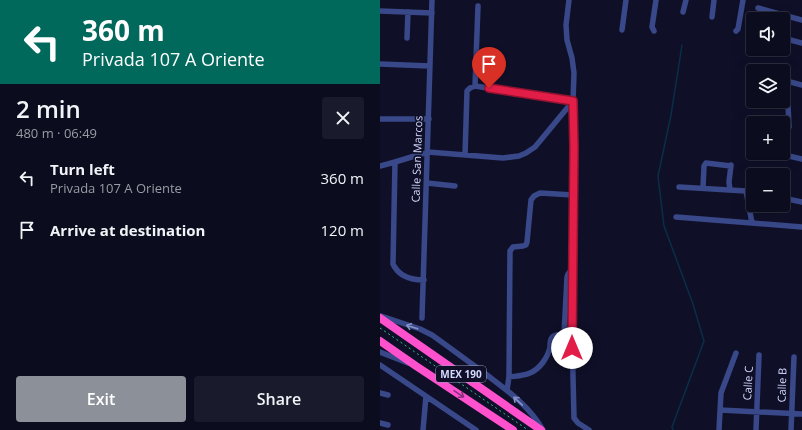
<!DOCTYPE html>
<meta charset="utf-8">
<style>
body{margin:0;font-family:"Open Sans",sans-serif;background:#191a2b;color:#f1f3f6;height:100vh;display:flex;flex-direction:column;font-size:15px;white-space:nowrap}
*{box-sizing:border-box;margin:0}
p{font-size:13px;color:#9a9ba4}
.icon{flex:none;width:22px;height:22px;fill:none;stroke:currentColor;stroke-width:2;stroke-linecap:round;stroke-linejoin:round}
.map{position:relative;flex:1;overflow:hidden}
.sheet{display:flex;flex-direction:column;background:#0b0c1e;width:380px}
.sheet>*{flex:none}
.top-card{background:#00695c;color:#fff;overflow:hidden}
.controls{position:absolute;left:366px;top:12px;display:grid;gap:8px}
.controls a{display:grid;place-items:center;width:44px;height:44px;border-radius:4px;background:#0b0c1e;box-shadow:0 4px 16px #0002,0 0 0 1px #2b2c3c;font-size:20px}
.pin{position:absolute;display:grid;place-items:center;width:34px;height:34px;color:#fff;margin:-41px -17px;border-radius:50% 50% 50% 0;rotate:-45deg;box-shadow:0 0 4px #0007}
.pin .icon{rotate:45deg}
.me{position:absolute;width:44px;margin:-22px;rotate:0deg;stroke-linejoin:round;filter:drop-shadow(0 0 3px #0008)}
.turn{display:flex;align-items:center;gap:14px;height:84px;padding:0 16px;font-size:18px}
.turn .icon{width:52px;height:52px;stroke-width:2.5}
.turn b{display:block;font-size:28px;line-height:34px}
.round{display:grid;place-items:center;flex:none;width:42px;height:42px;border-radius:4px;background:#191a2b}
.summary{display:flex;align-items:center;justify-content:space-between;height:68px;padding:0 16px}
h1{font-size:24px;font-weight:600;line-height:30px}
.cta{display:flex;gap:8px;margin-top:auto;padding:8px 16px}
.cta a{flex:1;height:46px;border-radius:4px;background:#8c9099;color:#fff;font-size:16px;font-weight:600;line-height:46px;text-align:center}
.cta a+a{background:#191a2b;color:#f1f3f6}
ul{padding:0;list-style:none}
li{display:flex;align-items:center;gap:12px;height:52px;padding:0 16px}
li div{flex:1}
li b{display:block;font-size:15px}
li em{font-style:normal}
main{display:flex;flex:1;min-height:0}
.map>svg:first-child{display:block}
</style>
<main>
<section class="sheet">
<div class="top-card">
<div class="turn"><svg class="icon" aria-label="left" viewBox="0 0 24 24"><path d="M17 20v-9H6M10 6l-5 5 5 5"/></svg><div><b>360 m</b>Privada 107 A Oriente</div></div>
</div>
<div class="summary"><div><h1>2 min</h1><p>480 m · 06:49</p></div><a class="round"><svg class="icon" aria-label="close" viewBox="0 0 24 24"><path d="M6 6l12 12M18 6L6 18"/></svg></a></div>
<ul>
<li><svg class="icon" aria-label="left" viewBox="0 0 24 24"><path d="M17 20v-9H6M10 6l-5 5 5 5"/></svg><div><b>Turn left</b><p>Privada 107 A Oriente</p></div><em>360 m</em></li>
<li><svg class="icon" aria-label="arrive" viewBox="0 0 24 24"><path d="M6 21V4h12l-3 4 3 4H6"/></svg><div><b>Arrive at destination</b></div><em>120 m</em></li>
</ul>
<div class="cta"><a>Exit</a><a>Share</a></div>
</section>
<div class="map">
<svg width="422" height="430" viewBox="0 0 422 430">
<rect width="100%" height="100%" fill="#0f1028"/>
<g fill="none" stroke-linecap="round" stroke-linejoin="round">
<path stroke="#092e47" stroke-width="1.5" d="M293,430L292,427L324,341L313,304L284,226L278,176L291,115L302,45"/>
<path stroke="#2cbd93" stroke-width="1" stroke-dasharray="2 3" stroke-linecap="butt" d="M0,328L148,430"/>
<path stroke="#394889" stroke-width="5.5" d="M189,0L186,25L187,40L192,58L194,73L193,101L194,148L192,334L194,418L198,423L209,430
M378,8L422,20
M0,11L52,13
M303,12L306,0
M332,17L334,0
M242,30L246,0
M274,31L272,27L276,0
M356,31L358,29L363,0
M27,38L28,12
M403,38L422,43
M0,64L50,66
M403,80L422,85
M407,81L409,127
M95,86L193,101
M95,86L98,6
M0,119H49
M396,153L422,159
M85,155L87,91L90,88L95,86
M15,162L13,264C19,277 31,280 44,280
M0,166L15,162L48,152L123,158L139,156L146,153L155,147L193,101
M47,183L75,186
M299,187L366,191L373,193
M323,188L324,166L326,163L351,166
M350,190L349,182L351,165
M366,191L372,223
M403,198L422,202
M296,217L422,227
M1,316L40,329L52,335C69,347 86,360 103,372C125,389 149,405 163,430
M42,318L52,0
M184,335L187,277L188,274L193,268
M0,352L28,363
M0,365L96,430
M129,377C136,376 143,376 150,373C160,369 168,357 170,347C170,343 170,338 174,336C178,333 187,335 192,334
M127,390L129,377L130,251L133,247L143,246L146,245L147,242L151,200L154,196L160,193L193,195
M0,393L8,395
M340,410L422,414
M0,423L8,425
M43,430L46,396
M339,430L341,393L356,353
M376,430L379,355
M411,430L414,357"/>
<path stroke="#ff51cd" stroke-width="8" d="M0,318L161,430
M0,341L36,366L133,430"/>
</g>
<defs><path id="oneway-shaft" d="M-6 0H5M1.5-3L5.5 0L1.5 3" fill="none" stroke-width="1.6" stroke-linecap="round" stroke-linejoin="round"/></defs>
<g stroke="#8892c4">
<use href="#oneway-shaft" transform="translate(32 327) rotate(-162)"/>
<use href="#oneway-shaft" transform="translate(138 401) rotate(-137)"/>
</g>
<use stroke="#87307a" href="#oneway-shaft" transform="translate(79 394) rotate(34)"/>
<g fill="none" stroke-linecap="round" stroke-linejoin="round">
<defs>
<path id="route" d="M109,88L193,101L194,148L192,348"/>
</defs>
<use href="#route" stroke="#92132f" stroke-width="10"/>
<use href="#route" stroke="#e11d48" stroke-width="7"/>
</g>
<g text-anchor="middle" stroke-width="3.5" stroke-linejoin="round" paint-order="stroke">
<rect fill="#0f1028" stroke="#9a9ebe" stroke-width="1" x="56" y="366" width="50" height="16" rx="3"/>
<g font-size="10" font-weight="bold" fill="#d6dbff">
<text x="81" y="378">MEX 190</text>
</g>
<g font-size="11" fill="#d6dbff" stroke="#0f1028">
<text transform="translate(37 159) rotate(-88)" y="4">Calle San Marcos</text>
<text transform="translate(368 383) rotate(-87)" y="4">Calle C</text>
<text transform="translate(402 385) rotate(-88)" y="4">Calle B</text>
</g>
</g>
</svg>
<div class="controls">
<a><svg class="icon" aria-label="sound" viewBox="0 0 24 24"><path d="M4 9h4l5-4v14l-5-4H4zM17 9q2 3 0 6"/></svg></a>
<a><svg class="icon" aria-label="layers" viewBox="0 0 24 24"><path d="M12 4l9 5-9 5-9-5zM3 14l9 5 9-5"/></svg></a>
<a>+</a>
<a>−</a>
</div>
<div class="pin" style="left:109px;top:88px;background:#d93025"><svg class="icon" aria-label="arrive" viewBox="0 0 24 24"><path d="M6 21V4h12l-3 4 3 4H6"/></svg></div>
<svg class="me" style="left:192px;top:348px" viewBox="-20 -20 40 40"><circle r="19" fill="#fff"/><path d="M0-13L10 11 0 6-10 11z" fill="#e11d48"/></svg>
</div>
</main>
